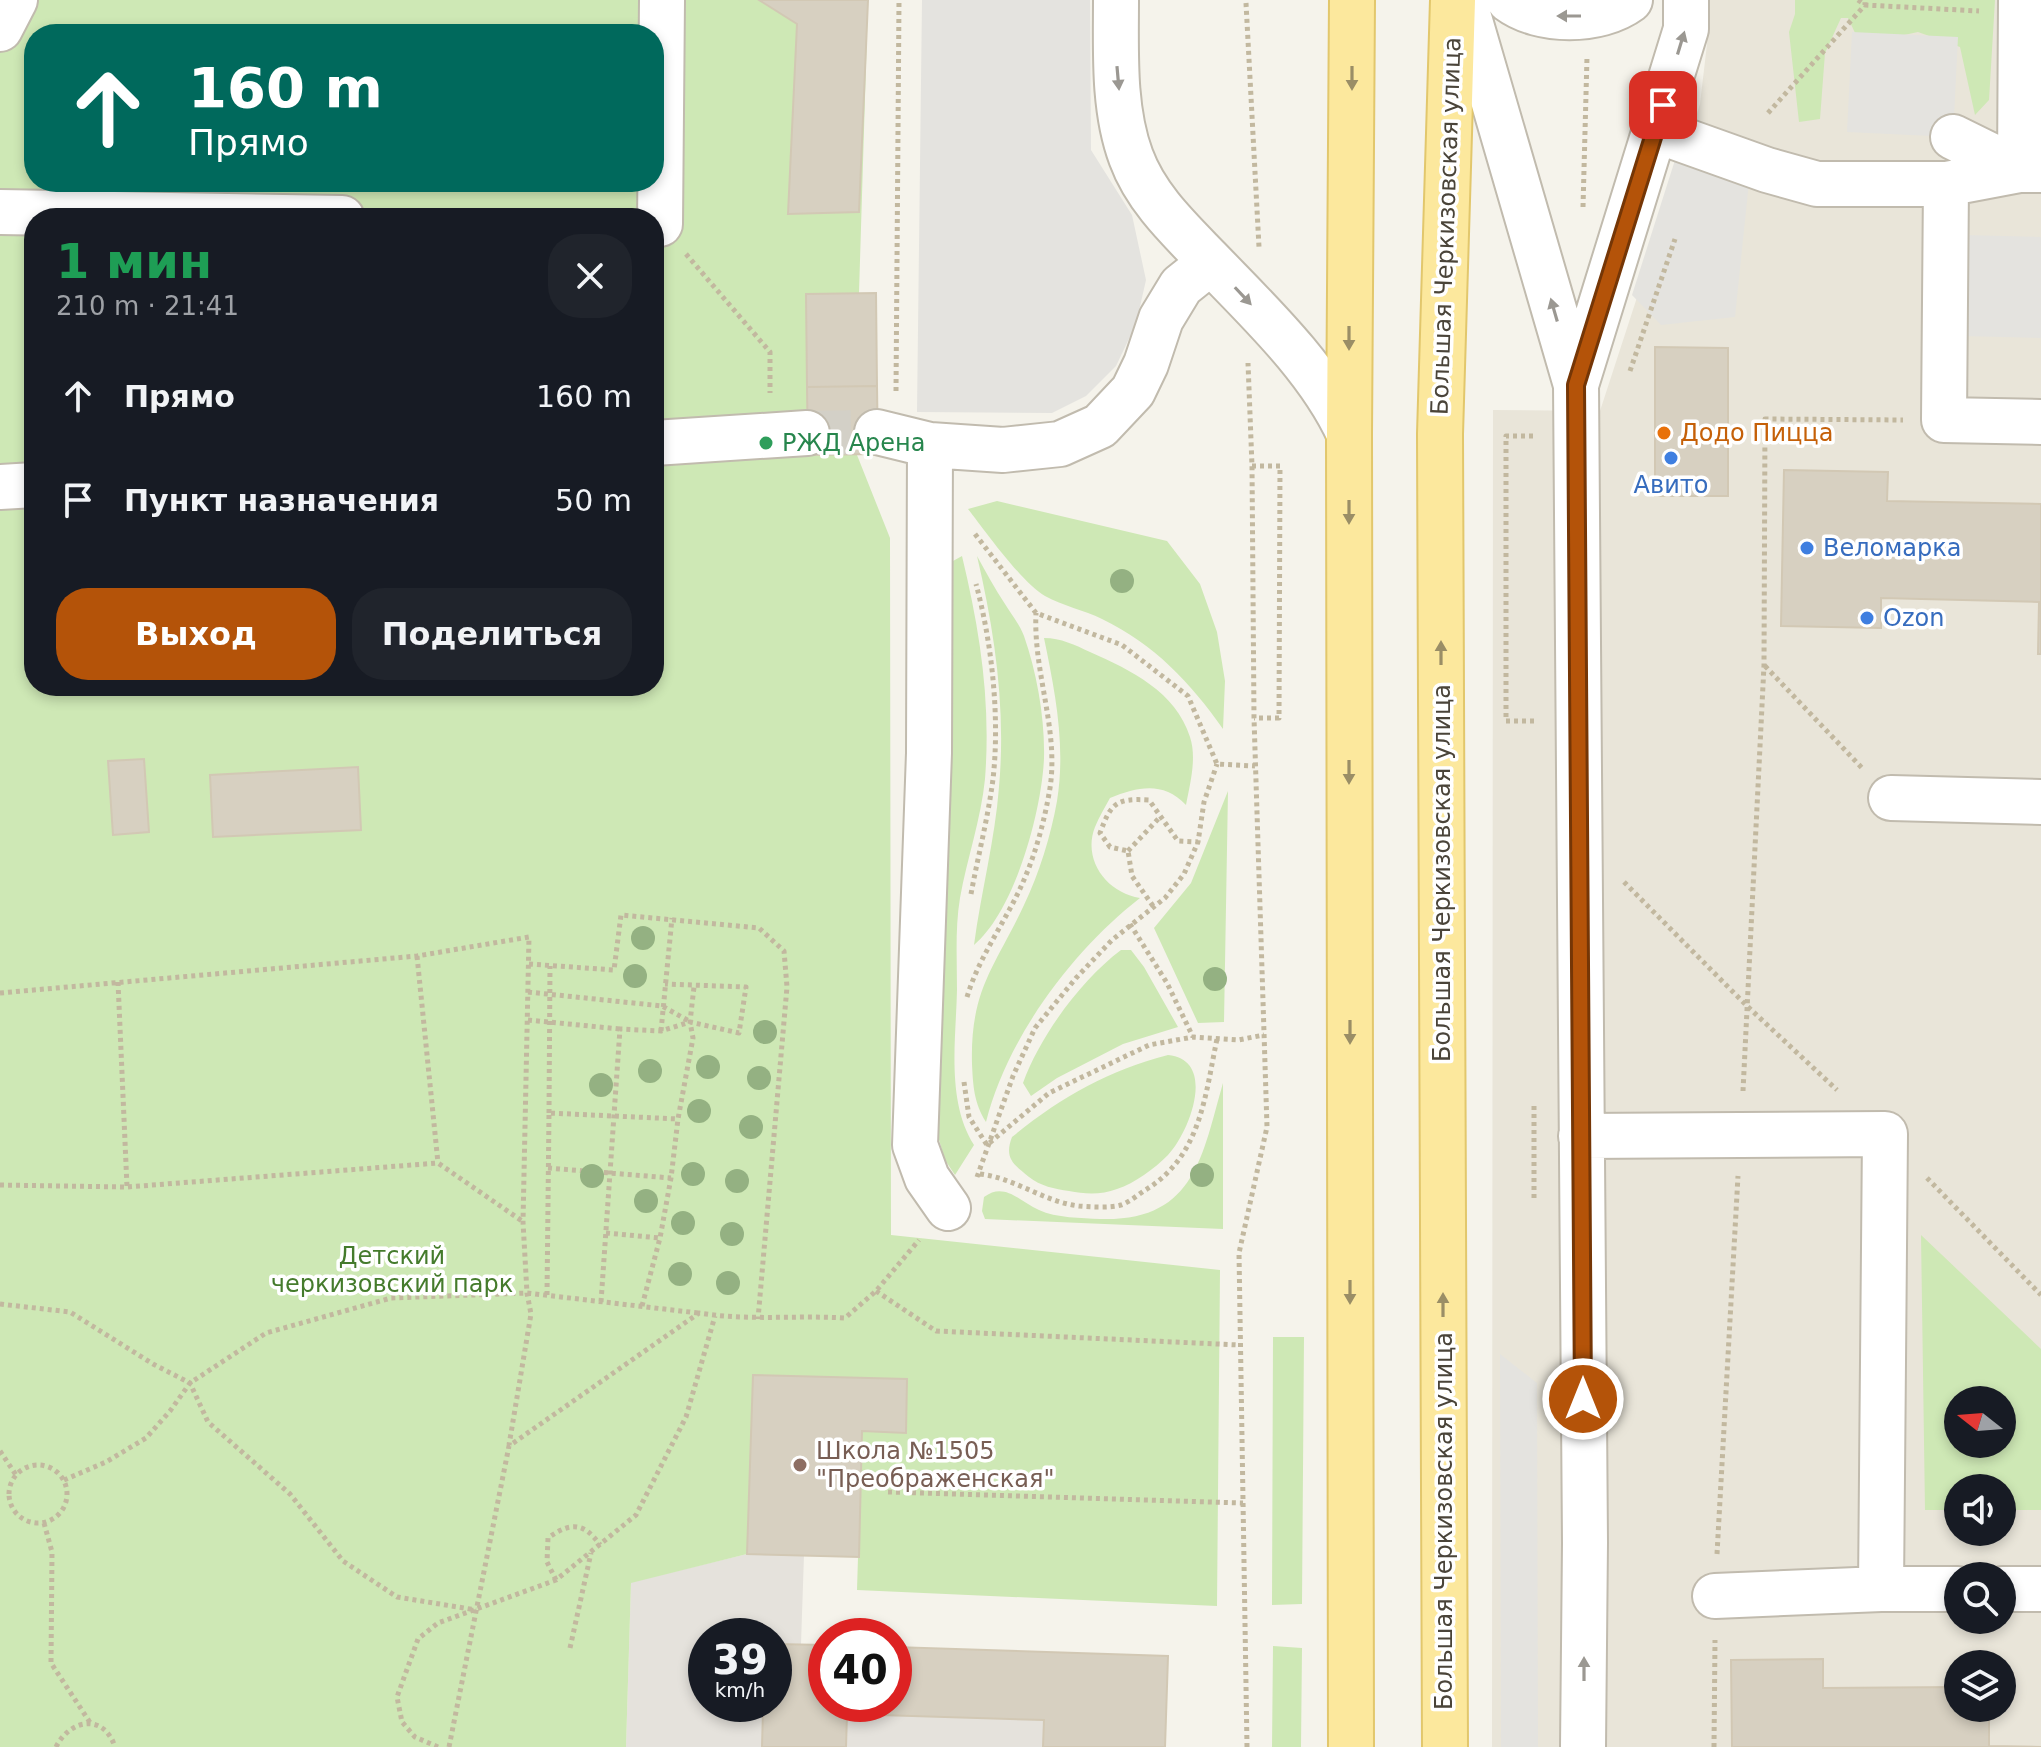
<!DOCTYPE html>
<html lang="ru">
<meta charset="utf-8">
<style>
body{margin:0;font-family:"DejaVu Sans",sans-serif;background:#20242c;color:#f1f3f6;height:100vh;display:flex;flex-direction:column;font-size:30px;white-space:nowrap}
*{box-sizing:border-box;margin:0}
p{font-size:26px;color:#9ea1a6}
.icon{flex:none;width:44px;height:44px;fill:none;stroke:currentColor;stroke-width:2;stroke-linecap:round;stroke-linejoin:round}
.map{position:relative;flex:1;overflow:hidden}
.drawer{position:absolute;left:24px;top:208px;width:640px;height:488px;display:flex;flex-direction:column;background:#171b24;border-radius:32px;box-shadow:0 4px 12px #0003}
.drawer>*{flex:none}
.top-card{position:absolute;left:24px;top:24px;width:640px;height:168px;border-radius:32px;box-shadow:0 4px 12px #0003;background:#00695c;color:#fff;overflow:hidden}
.needle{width:52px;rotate:287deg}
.tools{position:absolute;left:1944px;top:1386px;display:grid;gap:16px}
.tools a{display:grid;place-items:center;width:72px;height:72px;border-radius:50%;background:#171b24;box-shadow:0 4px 12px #0003;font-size:40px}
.speed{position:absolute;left:688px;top:1618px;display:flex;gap:16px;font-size:40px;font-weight:700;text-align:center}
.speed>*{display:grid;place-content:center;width:104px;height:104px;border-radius:50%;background:#171b24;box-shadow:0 4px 12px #0003;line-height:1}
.speed small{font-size:20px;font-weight:400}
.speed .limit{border:12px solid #d22;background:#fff;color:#111}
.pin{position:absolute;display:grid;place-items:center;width:68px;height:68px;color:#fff;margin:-34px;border-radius:16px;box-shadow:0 4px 12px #0006}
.me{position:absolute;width:88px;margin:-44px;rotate:0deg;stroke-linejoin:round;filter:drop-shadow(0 0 6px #0008)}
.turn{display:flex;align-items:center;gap:28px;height:168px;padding:0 32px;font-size:36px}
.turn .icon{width:104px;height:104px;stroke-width:2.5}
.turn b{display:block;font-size:56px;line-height:68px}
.round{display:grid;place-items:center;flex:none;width:84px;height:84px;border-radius:32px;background:#20242c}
.headline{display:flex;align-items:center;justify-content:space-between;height:136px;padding:0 32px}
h1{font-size:48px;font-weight:700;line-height:60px;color:#1e9e55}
.cta{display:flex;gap:16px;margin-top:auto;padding:16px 32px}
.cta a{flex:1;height:92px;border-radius:32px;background:#b45309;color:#fff;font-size:32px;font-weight:700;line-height:92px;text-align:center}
.cta a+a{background:#20242c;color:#f1f3f6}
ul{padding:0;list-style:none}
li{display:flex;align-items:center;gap:24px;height:104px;padding:0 32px}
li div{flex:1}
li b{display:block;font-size:30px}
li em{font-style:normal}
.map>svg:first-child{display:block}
</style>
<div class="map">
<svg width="2041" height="1747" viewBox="0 0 2041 1747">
<rect width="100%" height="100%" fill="#f5f3eb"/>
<path fill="#e9e5d9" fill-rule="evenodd" d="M1708,0H2041V1747H1492L1493,410L1600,411L1700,104L1707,44ZM1958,1400H2002V1444H1958ZM1958,1488H2002V1532H1958ZM1958,1576H2002V1620H1958ZM1958,1664H2002V1708H1958Z"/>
<path fill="#e5e2dc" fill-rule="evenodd" d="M747,1554L804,1555L801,1644L826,1645V1704H894V1647L1168,1656L1165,1747H626L631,1582ZM706,1636H774V1704H706Z"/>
<path fill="#cee8b5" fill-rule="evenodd" d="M0,0H868L859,293H876L878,454L857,455L890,538L891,1235L1220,1270L1217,1606L857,1590L858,1557L747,1554L631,1583L626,1747H0ZM34,34H654V182H34ZM34,218H654V686H34Z
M1795,0H1995L1989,100L1975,115L1960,47L1918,32L1876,41L1856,35L1848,18H1841L1825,53L1820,119L1799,122L1789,32L1795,14Z
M997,501L1167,541L1200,584L1217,632L1225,681L1223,729C1190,682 1155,645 1102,619C1084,610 1063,606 1045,596C1023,584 985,531 968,509Z
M962,556C980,631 991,701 985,779C981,819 967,859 960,898C955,928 957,960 957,990C956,1039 946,1101 974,1145L955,1175L945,1160L937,1133L944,566Z
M977,556C986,572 995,589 1005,604C1011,614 1020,625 1024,636C1037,673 1045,719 1044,758C1042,810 1015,911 974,945C981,892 995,840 999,787C1006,709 995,633 977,556Z
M1044,638C1061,638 1075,645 1090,652C1131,670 1176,692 1190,737C1197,758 1190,784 1186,805C1163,781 1138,787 1110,798C1105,807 1099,817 1095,827C1082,860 1107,893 1140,898C1072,951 1007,1038 986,1122C974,1103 973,1086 972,1064C970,989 995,967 1024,905C1039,874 1051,835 1057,801C1066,746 1055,691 1044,638Z
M1228,791L1224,1022L1198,1023L1154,928L1191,883Z
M1121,950H1131L1144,967L1178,1027L1123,1044L1057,1078L1031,1096L1023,1083C1040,1036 1081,980 1121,950Z
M1168,1055C1218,1060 1189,1133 1168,1155C1154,1169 1135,1183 1117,1189C1101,1195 1085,1194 1069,1191C1055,1189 1040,1186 1029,1177C1013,1164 1004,1158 1012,1137C1061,1097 1107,1071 1168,1055Z
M1223,1083V1229L985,1219L982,1211L984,1197C1005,1181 1020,1202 1039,1210C1056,1218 1082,1218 1100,1219C1195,1222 1202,1156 1223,1083Z
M1921,1235L2041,1349V1510H2002V1488H1958V1510H1925ZM1958,1400H2002V1444H1958Z
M1273,1337H1304L1302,1604L1272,1605Z
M1273,1646L1302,1648L1301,1747H1272Z"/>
<path fill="#e4e3df" d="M922,0H1090L1091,150L1132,215L1146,280L1136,324L1116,366L1086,396L1052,413L917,412Z
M1852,32L1958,37L1953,137L1847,132Z
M1675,160L1749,182L1735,317L1661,325L1632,295Z
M1962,235L2041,237V338L1960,336Z
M1500,1354L1537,1383L1538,1747H1501Z"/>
<path fill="#d7d0c1" stroke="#d2c8b4" stroke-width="2" d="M759,0H868L859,212L788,214L797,24Z
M876,293L877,386L807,387L806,294Z
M1655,347L1728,348V496H1655Z
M877,386L878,454L808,455L807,387Z
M1784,470L1888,472L1887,501L2041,504V654H2038L2039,602L1881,598V628L1781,626Z
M144,759L149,832L113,835L108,761Z
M358,767L361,830L213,837L210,775Z
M753,1375L907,1379L906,1433L862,1431L859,1557L747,1554Z
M774,1644L826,1645V1704H894V1647L1168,1656L1165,1747H1043L1044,1720L847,1714L846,1747H762L763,1711L739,1710L740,1704H774Z
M1823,1659V1688L1958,1687V1708H1989V1746L2041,1747H1732L1731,1660Z"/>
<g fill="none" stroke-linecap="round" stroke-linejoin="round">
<path stroke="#d3d0c7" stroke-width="44" stroke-dasharray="44 22" stroke-linecap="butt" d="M807,433L877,432"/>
<defs>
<path id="minor" d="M1116,0C1116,51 1113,109 1131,157C1146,198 1178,228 1208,259C1258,311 1319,368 1349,434
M1464,0L1576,385L1585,1543L1583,1747
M1509,0C1540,23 1599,23 1630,0
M0,29L15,0
M1655,130L1767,170L1817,184H1946L2020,170H2041
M1953,137L2020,170L2021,0
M1946,184L1944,420L2041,422
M0,212L342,218
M654,224H660L662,0
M1576,385L1686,29V0
M877,432L930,445L1003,450L1060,444L1100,426L1133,391L1146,364L1161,319L1181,286L1211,262
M654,443L807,433
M930,445L929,753L915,1145L927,1178L948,1208
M0,487L34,485
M1891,798L2041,802
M1581,1136L1885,1134L1881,1589
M2002,1589H2041
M1715,1596L1881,1589H1958"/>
<path id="major" d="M1351,1747L1349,434L1352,0
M1445,1747L1440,434L1453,0"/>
</defs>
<use href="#minor" stroke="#c1bbae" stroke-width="48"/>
<use href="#major" stroke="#e2c76c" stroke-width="48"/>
<path stroke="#c2b89f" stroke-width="5" stroke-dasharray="4 4" stroke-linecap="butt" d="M1858,0L1865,5L1979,11
M1246,3L1259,247
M1768,113L1865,5V0
M1583,207L1587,57
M686,254L770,352V393
M1630,371L1675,239
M896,391L899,0
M1252,466H1280L1279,718H1254
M975,534L1036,613L1122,645L1188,696L1217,764L1255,766
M1765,666L1863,769
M1534,721H1506V436H1535
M1128,851L1160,817
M1624,882L1747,1006L1837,1090
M971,894C978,856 988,818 993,779C1000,718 992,643 976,584
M1153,906L1132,876L1128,851L1110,847L1100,833C1111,803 1116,798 1149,800L1178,841L1198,842
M1130,924L1167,983L1193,1037
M417,956L438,1163
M529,964L614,970L621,915L759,928L784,951L787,987L758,1319
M118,982L127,1187
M528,992L662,1006L689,1021
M0,993L417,956L529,937L523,1222L527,1293L531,1314L509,1445
M967,997C978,960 1001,928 1018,893C1034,860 1044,824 1050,788C1059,729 1033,672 1036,613
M528,1020L620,1029
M661,1031L672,918
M964,1082L969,1117L987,1145L1049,1093L1149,1045L1193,1037L1238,1040L1264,1035
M1743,1091L1764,665L1765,419L1903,420
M549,1113L550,966
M548,1168L671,1178
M980,1174C1015,1178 1044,1202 1079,1206C1090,1207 1111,1208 1121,1205C1130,1202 1140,1193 1147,1189C1201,1155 1205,1096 1217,1039
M977,1177L1013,1076L1035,1028L1076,978L1112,940L1165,898L1184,874L1198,842L1204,802L1217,764
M1927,1178L2041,1295
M0,1185L127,1187L438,1163L522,1221
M1534,1198V1106
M606,1233L660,1238
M876,1291L936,1331L1239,1345
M547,1295L549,1113L678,1119
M601,1302L620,1029L661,1031L690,1022L739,1033L746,987L665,984
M0,1304L70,1312L153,1364L190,1383L208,1422L290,1494L343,1561L397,1597L476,1610
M642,1306L660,1238L671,1178L678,1119L693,1038L690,1022L694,987
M0,1451L16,1475
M9 1494a29 29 0 1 1 58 0a29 29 0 1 1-58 0Z
M64,1480L106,1462L146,1438L170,1411L190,1383L266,1333L391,1298L527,1293L698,1313
M888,1492L1243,1503
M44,1523L52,1552L51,1663L91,1724
M1717,1554L1738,1176
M556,1580L547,1562L548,1538C570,1522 584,1522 600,1545
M570,1648L591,1553
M56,1747C70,1719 104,1713 115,1747
M438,1747L415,1737L402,1722L397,1697L418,1639L438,1623L556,1580L636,1515L686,1417L715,1316
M449,1747L509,1446L699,1313C748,1321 796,1315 845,1318L876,1291L919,1240
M1247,1747L1239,1253L1267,1127L1254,718L1252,466L1248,363
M1714,1747L1715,1640"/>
<use href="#minor" stroke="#fff" stroke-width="44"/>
<use href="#major" stroke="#fce89d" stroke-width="44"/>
</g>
<g fill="#94b182">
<circle cx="1122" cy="581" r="12"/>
<circle cx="643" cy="938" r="12"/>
<circle cx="635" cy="976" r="12"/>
<circle cx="1215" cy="979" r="12"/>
<circle cx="765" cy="1032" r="12"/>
<circle cx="708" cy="1067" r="12"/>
<circle cx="650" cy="1071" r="12"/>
<circle cx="759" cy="1078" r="12"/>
<circle cx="601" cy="1085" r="12"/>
<circle cx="699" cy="1111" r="12"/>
<circle cx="751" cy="1127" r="12"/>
<circle cx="693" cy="1174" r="12"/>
<circle cx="1202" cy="1175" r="12"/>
<circle cx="592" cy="1176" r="12"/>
<circle cx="737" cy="1181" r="12"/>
<circle cx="646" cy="1201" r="12"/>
<circle cx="683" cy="1223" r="12"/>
<circle cx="732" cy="1234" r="12"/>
<circle cx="680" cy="1274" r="12"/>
<circle cx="728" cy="1283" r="12"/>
</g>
<defs><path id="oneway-solid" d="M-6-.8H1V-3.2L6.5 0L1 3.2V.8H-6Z" transform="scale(2)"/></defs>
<g fill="#9b9892">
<use href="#oneway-solid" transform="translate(1569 16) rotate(-180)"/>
<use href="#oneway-solid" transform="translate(1681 43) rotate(-73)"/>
<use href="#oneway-solid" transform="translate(1118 78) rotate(85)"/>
<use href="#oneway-solid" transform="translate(1243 296) rotate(47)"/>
<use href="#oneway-solid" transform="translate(1554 310) rotate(-106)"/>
<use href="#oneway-solid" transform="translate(1584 1669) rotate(-90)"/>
</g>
<g fill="#9a8e66">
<use href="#oneway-solid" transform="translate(1352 78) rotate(90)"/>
<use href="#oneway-solid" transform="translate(1349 338) rotate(90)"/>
<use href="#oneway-solid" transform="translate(1349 512) rotate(90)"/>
<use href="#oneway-solid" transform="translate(1441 653) rotate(-90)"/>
<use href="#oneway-solid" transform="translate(1349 772) rotate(90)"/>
<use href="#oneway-solid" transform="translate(1350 1032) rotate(90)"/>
<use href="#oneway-solid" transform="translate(1350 1292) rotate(90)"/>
<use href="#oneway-solid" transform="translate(1443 1305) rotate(-90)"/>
</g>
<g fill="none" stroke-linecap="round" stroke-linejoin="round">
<defs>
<path id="route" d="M1583,1399L1576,385L1663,105"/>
</defs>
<use href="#route" stroke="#753606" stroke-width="20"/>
<use href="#route" stroke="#b45309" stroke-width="14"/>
</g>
<circle fill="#e8710a" stroke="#fff" stroke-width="3" cx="1664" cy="433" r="8"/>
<circle fill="#2e9e5b" stroke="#fff" stroke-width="3" cx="766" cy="443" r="8"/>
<g fill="#3f7fe0" stroke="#fff" stroke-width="3">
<circle cx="1671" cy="458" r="8"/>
<circle cx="1807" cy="548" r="8"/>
<circle cx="1867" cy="618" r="8"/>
</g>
<circle fill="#8d6e63" stroke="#fff" stroke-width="3" cx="800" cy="1465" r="8"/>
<g text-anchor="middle" stroke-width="7" stroke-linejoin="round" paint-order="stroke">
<g font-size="24" fill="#4a4439" stroke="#fff">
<text transform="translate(1446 226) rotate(-88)" y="8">Большая Черкизовская улица</text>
<text transform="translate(1442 873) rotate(-90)" y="8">Большая Черкизовская улица</text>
<text transform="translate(1444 1521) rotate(-90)" y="8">Большая Черкизовская улица</text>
</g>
<g font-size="24" fill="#c56008" stroke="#fff" text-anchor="start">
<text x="1680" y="441">Додо Пицца</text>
</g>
<g font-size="24" fill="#27864d" stroke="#fff" text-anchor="start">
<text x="782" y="451">РЖД Арена</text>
</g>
<g font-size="24" fill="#366cbe" stroke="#fff" text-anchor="start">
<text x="1671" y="493" text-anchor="middle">Авито</text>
<text x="1823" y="556">Веломарка</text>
<text x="1883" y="626">Ozon</text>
</g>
<g font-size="24" fill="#457b2c" stroke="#fff">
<text x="392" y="1264">Детский<tspan x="392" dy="28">черкизовский парк</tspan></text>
</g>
<g font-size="24" fill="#785e54" stroke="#fff" text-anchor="start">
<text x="816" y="1459">Школа №1505<tspan x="816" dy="28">"Преображенская"</tspan></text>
</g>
</g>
</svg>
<div class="tools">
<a><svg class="needle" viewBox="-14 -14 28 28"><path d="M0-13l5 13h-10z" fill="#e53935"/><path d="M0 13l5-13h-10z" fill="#9ea1a6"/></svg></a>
<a><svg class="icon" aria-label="sound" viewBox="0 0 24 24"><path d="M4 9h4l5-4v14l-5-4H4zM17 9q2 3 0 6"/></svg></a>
<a><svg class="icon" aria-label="search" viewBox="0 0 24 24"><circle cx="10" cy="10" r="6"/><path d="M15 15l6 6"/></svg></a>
<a><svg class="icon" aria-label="layers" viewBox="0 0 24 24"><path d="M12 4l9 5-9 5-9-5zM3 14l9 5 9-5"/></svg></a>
</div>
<div class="speed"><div>39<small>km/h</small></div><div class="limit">40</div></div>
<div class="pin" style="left:1663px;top:105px;background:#d93025"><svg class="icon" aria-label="arrive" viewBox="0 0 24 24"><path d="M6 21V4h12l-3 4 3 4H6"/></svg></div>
<svg class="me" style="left:1583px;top:1399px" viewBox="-20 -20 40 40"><circle r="17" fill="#b45309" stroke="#fff" stroke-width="3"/><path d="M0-11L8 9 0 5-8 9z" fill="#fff"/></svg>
<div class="top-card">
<div class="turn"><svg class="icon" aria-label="ahead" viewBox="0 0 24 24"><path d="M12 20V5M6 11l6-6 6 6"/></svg><div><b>160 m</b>Прямо</div></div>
</div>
<section class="drawer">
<div class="headline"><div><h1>1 мин</h1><p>210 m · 21:41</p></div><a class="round"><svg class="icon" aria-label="close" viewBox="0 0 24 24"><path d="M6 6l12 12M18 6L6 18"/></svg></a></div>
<ul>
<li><svg class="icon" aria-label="ahead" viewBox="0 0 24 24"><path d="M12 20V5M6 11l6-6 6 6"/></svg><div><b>Прямо</b></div><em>160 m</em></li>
<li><svg class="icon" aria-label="arrive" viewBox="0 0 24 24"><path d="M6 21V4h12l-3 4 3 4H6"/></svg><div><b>Пункт назначения</b></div><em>50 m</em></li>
</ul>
<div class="cta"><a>Выход</a><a>Поделиться</a></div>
</section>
</div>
